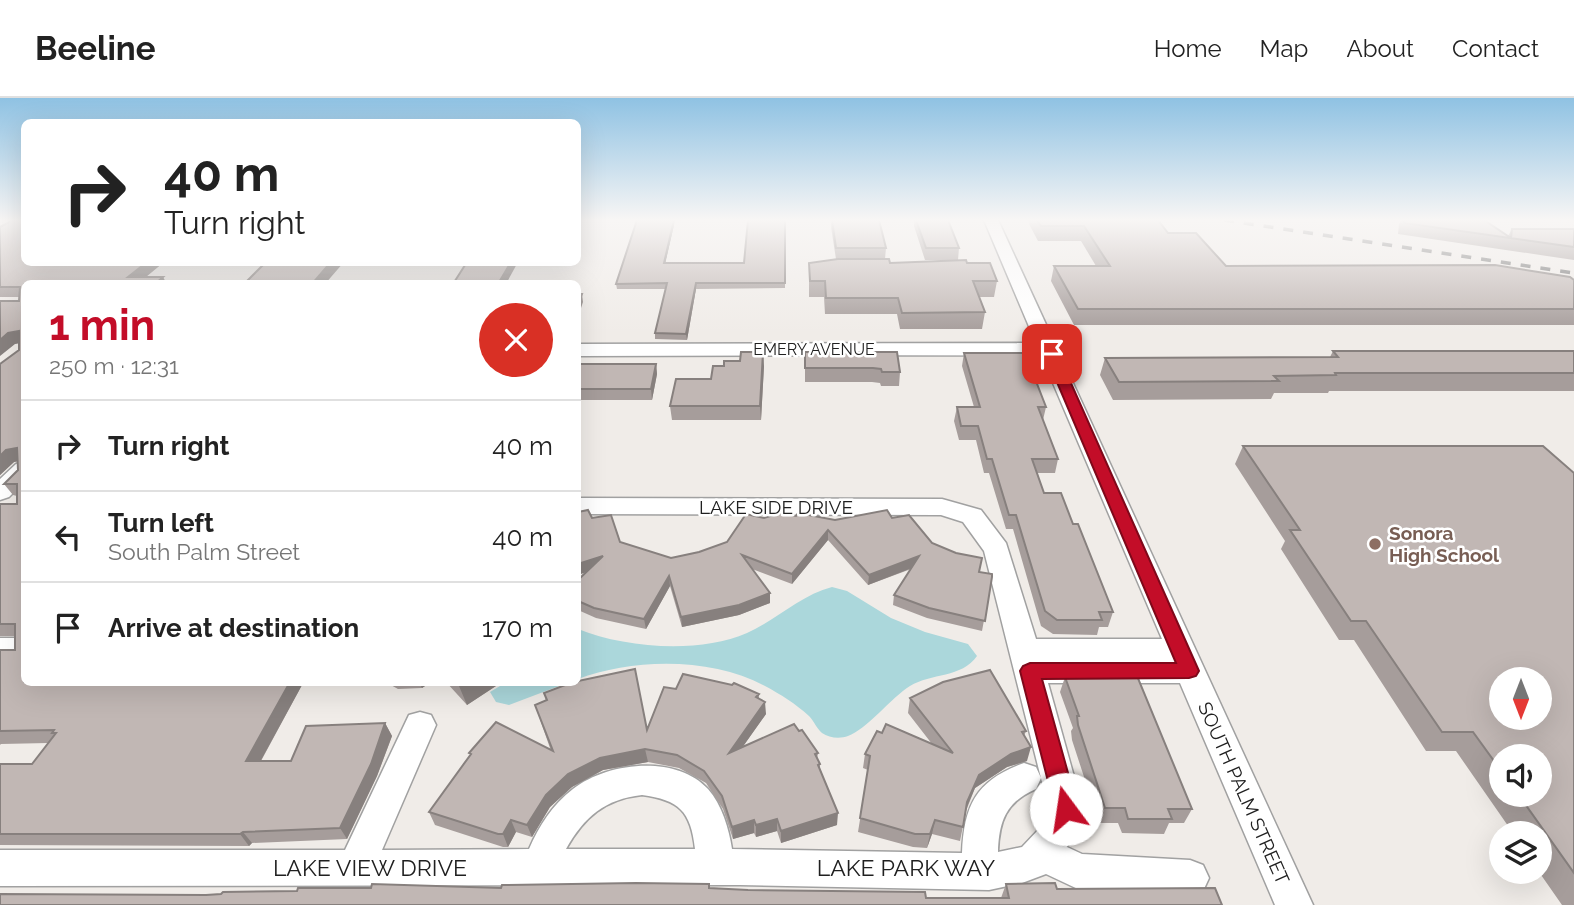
<!DOCTYPE html>
<meta charset="utf-8">
<style>
body{margin:0;font-family:Raleway,sans-serif;background:#f2f2f2;color:#222;height:100vh;display:flex;flex-direction:column;font-size:26px;white-space:nowrap}
*{box-sizing:border-box;margin:0}
p{font-size:23px;color:#767676}
.icon{flex:none;width:38px;height:38px;fill:none;stroke:currentColor;stroke-width:2;stroke-linecap:round;stroke-linejoin:round}
.map{position:relative;flex:1;overflow:hidden}
.details{position:absolute;left:21px;top:182px;width:560px;height:406px;display:flex;flex-direction:column;background:#fff;border-radius:10px;box-shadow:0 7px 28px #0002}
.details>*{flex:none}
.hud{position:absolute;left:21px;top:21px;width:560px;height:147px;border-radius:10px;box-shadow:0 7px 28px #0002;background:#fff;color:#222;overflow:hidden}
.needle{width:46px;rotate:180deg}
.tools{position:absolute;left:1489px;top:569px;display:grid;gap:14px}
.tools a{display:grid;place-items:center;width:63px;height:63px;border-radius:50%;background:#fff;box-shadow:0 7px 28px #0002;font-size:35px}
.pin{position:absolute;display:grid;place-items:center;width:60px;height:60px;color:#fff;margin:-30px;border-radius:14px;box-shadow:0 4px 10px #0006}
.me{position:absolute;width:77px;margin:-38px;rotate:346deg;stroke-linejoin:round;filter:drop-shadow(0 0 5px #0008)}
.turn{display:flex;align-items:center;gap:24px;height:147px;padding:0 28px;font-size:32px}
.turn .icon{width:91px;height:91px;stroke-width:2.5}
.turn b{display:block;font-size:49px;line-height:60px}
.round{display:grid;place-items:center;flex:none;width:74px;height:74px;border-radius:37px;background:#f2f2f2}
.headline{display:flex;align-items:center;justify-content:space-between;height:119px;padding:0 28px}
h1{font-size:42px;font-weight:700;line-height:52px;color:#c30d28}
ul{padding:0;list-style:none}
li{display:flex;align-items:center;gap:21px;height:91px;padding:0 28px;border-top:2px solid #e0e0e0}
li div{flex:1}
li b{display:block;font-size:26px}
li em{font-style:normal}
header{display:flex;align-items:center;gap:42px;box-sizing:border-box;height:98px;padding:0 35px;background:#fff;border-bottom:2px solid #e0e0e0}
header strong{font-size:33px}
nav{display:flex;gap:38px;margin-inline-start:auto;font-size:24px}
.map>svg:first-child{display:block}
</style>
<header>
<strong>Beeline</strong>
<nav><a>Home</a><a>Map</a><a>About</a><a>Contact</a></nav>
</header>
<div class="map">
<svg width="1574" height="807" viewBox="0 0 1574 807">
<rect width="100%" height="100%" fill="#f0ece8"/>
<path fill="#abd7db" d="M832,489L847,493L891,520L925,534L968,546L977,558C962,580 931,575 910,588C892,599 866,632 848,638C840,641 829,640 822,635C817,631 814,623 809,618C796,606 780,596 765,588C712,559 633,560 578,581V531C625,550 699,556 747,535C776,522 801,497 832,489Z
M505,585V584L567,585L509,607L496,604L490,594Z"/>
<g fill="none" stroke-linecap="round" stroke-linejoin="round">
<defs>
<path id="street" d="M984,122H998L1313,807H1275L1180,585H1048L1083,711L1067,749L1082,756L1190,762L1203,767L1209,780L1203,793L1190,798L1080,792L1046,776L1022,785L989,792L740,787L0,788V752H345L409,617L420,614L431,617L436,627L382,752L529,751C539,728 552,707 573,691C607,664 676,656 708,691C722,707 729,731 732,751L962,755C964,706 977,682 1024,665L1036,669L1041,680L984,453L963,424L941,417L578,416V400L942,401L981,412L1006,445L1036,541H1162L1041,257L578,258V246L1036,245ZM1041,680L1049,711L1040,730L1022,749L998,754C999,723 1006,704 1036,691ZM642,697C679,702 691,713 695,751H566C584,719 605,701 642,697Z
M24,364V384L9,399L0,402V381L16,366Z
M0,540H24V562H0Z"/>
</defs>
<use href="#street" stroke="#a1a1a1" stroke-width="3"/>
<use href="#street" fill="#fff" fill-rule="evenodd"/>
<path stroke="#6e6e6e" stroke-width="3.5" stroke-dasharray="10 10" stroke-linecap="butt" d="M1224,122L1574,175"/>
</g>
<path fill="#a69d9b" fill-rule="evenodd" d="M785,122V190L696,191L687,242L655,241V235L666,191H617L616,186L674,127L665,165H744Z
M832,122H879L886,150L885,161L890,165L958,162H925L914,128V122H948L959,150L958,162L967,165L997,183L994,199H979L985,214L982,231H900L897,216H825L824,199H809V165L836,161L831,129Z
M1030,122H1158L1168,135L1226,168L1574,182V227H1074L1051,183L1054,168H1096L1081,143H1038L1029,126Z
M1401,122H1484L1508,138L1512,131H1574V162L1398,136L1399,126Z
M0,129L164,164L146,179L24,584L302,587L261,663H291L385,625L392,638L377,678L347,741L252,745L249,748L0,747V666H32L48,645L1,646L0,647V552H15V538H0V406H17V398L13,397L4,386L18,372V363L14,364L0,377V266L19,252V245L15,246L19,199H0Z
M1333,253H1574V293H1329L1328,295H1274L1271,301L1113,302L1100,277L1105,260L1330,259Z
M805,254L900,274L899,288H881L880,285L872,284H805Z
M964,255L1046,309L1043,322L1058,361L1055,375H1037L1044,395L1073,426L1113,514L1108,529H1099L1097,537L1053,536L1041,528L1013,431H1006L989,375H984L976,342H959L954,323L957,309H974L962,268Z
M578,266H656L657,276L652,302H578Z
M764,268L761,322H672L670,308L711,281Z
M1243,348L1574,375V807H1562L1539,774H1540V735H1513L1456,653H1426L1354,542H1339L1281,451L1285,443L1235,366ZM1502,658L1540,696H1502Z
M796,418L835,422L892,420L979,474L992,479L982,533L927,520L893,507L894,497L911,471L868,487L828,442L792,486L752,471L770,505L739,517L682,529L670,488L646,531L596,520L578,512V482L586,474L592,420L620,444L671,460L699,454L727,444L764,420Z
M1065,579L1192,711L1184,725H1169L1164,736L1122,735L1118,725H1099L1072,642L1071,633L1073,630L1060,594Z
M388,584H431L422,590L398,591L389,586Z
M446,584H502L467,607Z
M676,591L759,596V601L766,616L743,648L799,633L818,655L817,661L820,666V672L837,727L781,745L777,733L756,739L754,735L733,741L723,711L706,685L679,670L648,664L603,672L572,689L550,709L532,739L516,734L508,749H503L435,727L429,714L470,657L469,655L551,653L535,607L546,602L544,595L647,632Z
M910,600L1026,633L1024,638L1027,663L1007,669L975,690L966,713L960,743L932,736L927,750L913,749L858,734L868,672L863,670L865,656L882,635L932,646L908,615Z
M709,786L710,790L926,800H1001L1006,786L1222,807L206,797L297,793Z"/>
<path fill="#87807e" d="M674,122V127L664,171V165Z
M147,164H164L137,186L128,179Z
M331,164H344L325,186H312Z
M511,164H518L506,186H498Z
M163,179L167,186H155Z
M696,185V191L687,242L686,236Z
M582,196L583,204L578,219V207Z
M19,233L24,244L15,246L0,258V242L8,235Z
M763,254L764,268L761,322L760,308Z
M656,266L657,276L652,302L651,291Z
M17,350L24,362L14,364L0,377V358L6,352Z
M828,432V442L792,486V476Z
M603,458L605,468L578,477V466Z
M919,458L917,468L868,487L869,477Z
M669,478L670,488L646,531L644,521Z
M770,495V505L739,517L682,529L681,519Z
M290,584H300L302,587L254,675L246,663Z
M419,584H431L422,590Z
M464,584H502L467,607L459,588Z
M765,604L766,616L730,667L729,655Z
M385,625L392,638L377,678L347,741L340,730Z
M1031,649L1027,663L1007,669L975,690L963,718L967,704L979,677L1011,656Z
M645,651L648,664L603,672L572,689L550,709L532,739L527,727L546,697L568,676L600,660Z
M838,715L837,727L781,745V733Z
M777,721V733L756,739V727Z
M511,722L516,734L508,749L503,736Z
M754,722V735L733,741L732,729Z
M935,722L932,736L927,750L930,736Z
M243,734L252,745L249,748L240,736Z"/>
<path fill="#c1b7b4" stroke="#87807e" stroke-width="2" fill-rule="evenodd" d="M13,122H24V164H147L128,179H163L155,186H24V584H290L246,663H291L306,628L385,625L371,666L340,730L243,734L240,736H0V666H32L56,635H52L54,632L0,633V552H15V526H0V406H17V386H4L18,372L17,350L6,352L0,358V266L19,252V233L8,235L0,242V203H19L20,189H0V129Z
M637,122H674L664,165H744L748,122H785V185H696L686,236L655,235L667,185L616,186Z
M832,122H879L886,150H836Z
M916,122H948L959,150H926Z
M1037,122H1158L1168,135H1196L1226,168L1495,167L1570,179L1574,182V211H1078L1054,168H1110L1084,128H1041Z
M1404,122H1484L1511,140L1512,131H1574V149L1404,125Z
M838,161H889L890,165L966,162L967,165H990L997,183H973L985,214L902,215L898,200H826L825,183H810L809,165Z
M266,164H331L312,186H244Z
M467,164H511L498,186H453Z
M578,196H582L578,207Z
M1333,253H1574V275H1335L1336,277L1274,278L1279,283L1119,284L1105,260L1338,259Z
M741,254H763L760,308H670L676,281H711L713,268H724V263H740Z
M805,254H897L900,274H882L881,271L873,270H805Z
M964,255H1025L1046,309H1038L1058,361H1032L1044,395H1061L1073,426H1078L1113,514H1099L1102,522H1057L1045,513L1016,417H1009L992,361H987L978,328H961L957,309H980Z
M578,266H656L651,291H578Z
M1243,348H1543L1574,375V775L1518,696H1540V658H1502V674L1473,634H1442L1366,523H1351L1290,432H1300ZM1502,581H1540V620H1502Z
M588,412L592,420L611,417L620,444L671,460L699,454L727,444L746,416L764,420L780,415L796,418L798,415L835,422L887,412L892,420L909,417L932,445L956,455L982,460L979,474L992,476V479L985,523L929,510L894,497L919,458L869,477L828,432L792,476L742,457L770,495L739,507L681,519L669,478L644,521L594,510L578,503V482L603,458L578,466V414Z
M635,571L647,632L664,589L676,591L683,576L732,587L734,585L759,596L756,599L765,604L729,655L794,626L799,633L802,632L818,655L815,656L820,666L818,667L838,715L781,733L777,721L756,727L754,722L732,729L722,698L704,673L677,657L645,651L600,660L568,676L546,697L527,727L511,722L503,736H498L429,714L471,656L469,655L496,624L553,653L535,607L547,602L544,595L573,584H578V583Z
M990,572L1026,633L1022,634L1031,649L1011,656L979,677L967,704L963,729L935,722L930,736H915L860,720L870,658L865,656L877,633L882,635L886,626L953,655L910,600L943,584Z
M1069,573H1135L1192,711H1168L1172,721H1128L1125,710H1105L1078,627L1077,618H1079L1065,579Z
M636,785L709,786V790L748,792L925,794L926,800H1009L1006,786L1055,785L1057,791L1215,790L1222,807H0V796L206,797L221,796L223,794L297,793L298,790H371L372,786L501,790L502,787Z"/>
<linearGradient id="sky" x2="0" y2="1"><stop stop-color="#8fc2e3"/><stop offset="0.52" stop-color="#f8f6f5"/><stop offset="1" stop-color="#f8f6f5" stop-opacity="0"/></linearGradient>
<rect width="1574" height="235" fill="url(#sky)"/>
<path fill="#c30d28" stroke="#7f081a" stroke-width="2" d="M1052,252L1058,256L1199,573L1196,578L1189,580L1042,581L1078,711L1074,718L1066,721L1058,718L1055,711L1020,573L1023,568L1030,565H1176L1045,256Z"/>
<circle fill="#8d6e63" stroke="#fff" stroke-width="2.5" cx="1375" cy="446" r="7"/>
<g text-anchor="middle" stroke-width="5" stroke-linejoin="round" paint-order="stroke">
<g font-size="16" fill="#202020" stroke="#fff">
<text x="814" y="257">EMERY AVENUE</text>
</g>
<g font-size="19" fill="#202020" stroke="#fff">
<text x="776" y="416">LAKE SIDE DRIVE</text>
<text transform="translate(1244 695) rotate(66)" y="7">SOUTH PALM STREET</text>
</g>
<g font-size="19" font-weight="bold" fill="#785e54" stroke="#fff" text-anchor="start">
<text x="1389" y="442">Sonora<tspan x="1389" dy="22">High School</tspan></text>
</g>
<g font-size="23" fill="#202020" stroke="#fff">
<text x="370" y="778">LAKE VIEW DRIVE</text>
<text x="906" y="778">LAKE PARK WAY</text>
</g>
</g>
</svg>
<div class="tools">
<a><svg class="needle" viewBox="-14 -14 28 28"><path d="M0-13l5 13h-10z" fill="#e53935"/><path d="M0 13l5-13h-10z" fill="#767676"/></svg></a>
<a><svg class="icon" aria-label="sound" viewBox="0 0 24 24"><path d="M4 9h4l5-4v14l-5-4H4zM17 9q2 3 0 6"/></svg></a>
<a><svg class="icon" aria-label="layers" viewBox="0 0 24 24"><path d="M12 4l9 5-9 5-9-5zM3 14l9 5 9-5"/></svg></a>
</div>
<div class="pin" style="left:1052px;top:256px;background:#d93025"><svg class="icon" aria-label="arrive" viewBox="0 0 24 24"><path d="M6 21V4h12l-3 4 3 4H6"/></svg></div>
<svg class="me" style="left:1066px;top:711px" viewBox="-20 -20 40 40"><circle r="19" fill="#fff"/><path d="M0-13L10 11 0 6-10 11z" fill="#c30d28"/></svg>
<div class="hud">
<div class="turn"><svg class="icon" aria-label="right" viewBox="0 0 24 24"><path d="M7 20v-9h11M14 6l5 5-5 5"/></svg><div><b>40 m</b>Turn right</div></div>
</div>
<section class="details">
<div class="headline"><div><h1>1 min</h1><p>250 m · 12:31</p></div><a class="round" style="background:#d93025;color:#fff"><svg class="icon" aria-label="close" viewBox="0 0 24 24"><path d="M6 6l12 12M18 6L6 18"/></svg></a></div>
<ul>
<li><svg class="icon" aria-label="right" viewBox="0 0 24 24"><path d="M7 20v-9h11M14 6l5 5-5 5"/></svg><div><b>Turn right</b></div><em>40 m</em></li>
<li><svg class="icon" aria-label="left" viewBox="0 0 24 24"><path d="M17 20v-9H6M10 6l-5 5 5 5"/></svg><div><b>Turn left</b><p>South Palm Street</p></div><em>40 m</em></li>
<li><svg class="icon" aria-label="arrive" viewBox="0 0 24 24"><path d="M6 21V4h12l-3 4 3 4H6"/></svg><div><b>Arrive at destination</b></div><em>170 m</em></li>
</ul>
</section>
</div>
